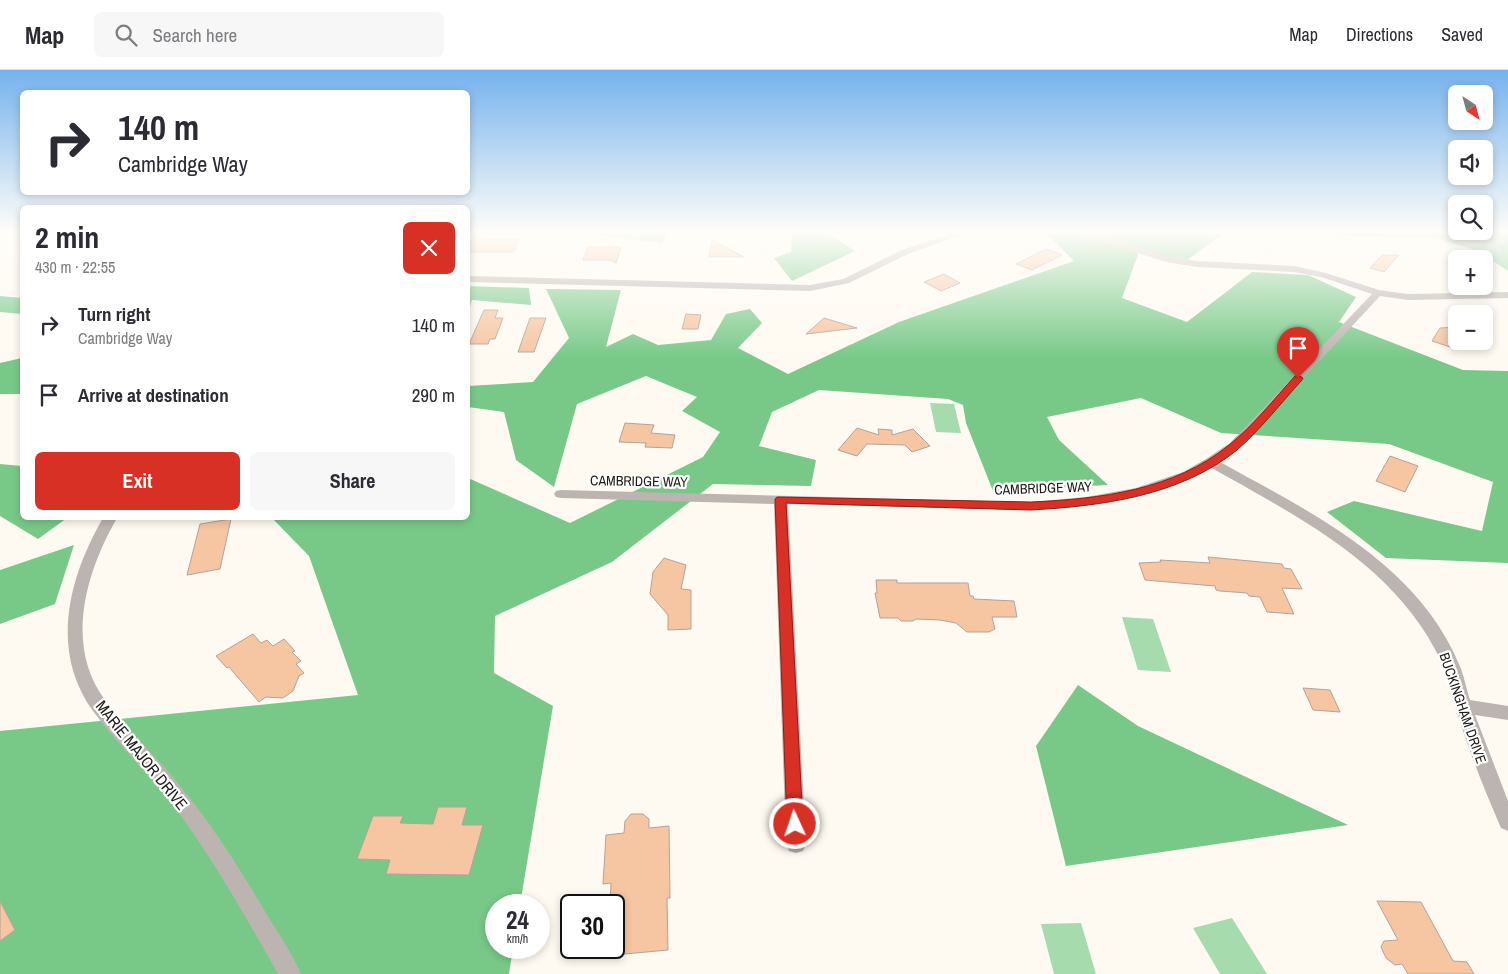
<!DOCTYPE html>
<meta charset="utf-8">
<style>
body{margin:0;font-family:"Archivo Narrow",sans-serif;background:#f7f7f7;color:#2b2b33;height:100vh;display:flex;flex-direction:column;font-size:19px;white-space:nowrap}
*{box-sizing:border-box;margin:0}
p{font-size:16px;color:#7c7c81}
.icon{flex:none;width:28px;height:28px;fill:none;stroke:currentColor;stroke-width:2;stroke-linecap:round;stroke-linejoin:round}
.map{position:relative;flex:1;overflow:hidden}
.details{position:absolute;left:20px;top:135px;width:450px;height:315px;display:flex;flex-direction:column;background:#fff;border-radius:8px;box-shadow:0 2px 8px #0003}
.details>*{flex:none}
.banner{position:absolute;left:20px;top:20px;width:450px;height:105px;border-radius:8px;box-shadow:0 2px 8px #0003;background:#fff;color:#2b2b33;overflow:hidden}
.needle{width:32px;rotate:144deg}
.buttons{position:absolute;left:1448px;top:15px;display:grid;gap:10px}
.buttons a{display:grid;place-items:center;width:45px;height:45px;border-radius:8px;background:#fff;box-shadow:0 2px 8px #0003;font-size:25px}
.speed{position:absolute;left:485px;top:824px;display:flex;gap:10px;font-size:25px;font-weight:700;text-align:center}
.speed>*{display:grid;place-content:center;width:65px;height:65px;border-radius:50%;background:#fff;box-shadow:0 2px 8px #0003;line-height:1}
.speed small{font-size:12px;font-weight:400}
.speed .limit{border:2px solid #111;border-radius:8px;background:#fff;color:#111}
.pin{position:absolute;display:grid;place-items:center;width:42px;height:42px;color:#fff;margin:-51px -21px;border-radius:50% 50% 50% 0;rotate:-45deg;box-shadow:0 0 5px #0007}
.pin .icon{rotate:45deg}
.me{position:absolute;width:55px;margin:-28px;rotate:357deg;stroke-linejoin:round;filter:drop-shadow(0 0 4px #0008)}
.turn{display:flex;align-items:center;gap:18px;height:105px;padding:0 15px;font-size:22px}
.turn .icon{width:65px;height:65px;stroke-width:2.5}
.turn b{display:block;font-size:35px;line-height:42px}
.round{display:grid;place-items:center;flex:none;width:52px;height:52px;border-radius:8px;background:#f7f7f7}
.head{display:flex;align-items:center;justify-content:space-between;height:85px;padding:0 15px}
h1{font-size:30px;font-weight:700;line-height:38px}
.cta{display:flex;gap:10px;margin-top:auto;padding:10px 15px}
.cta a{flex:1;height:58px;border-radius:8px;background:#d93025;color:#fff;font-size:20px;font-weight:700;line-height:58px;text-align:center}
.cta a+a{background:#f7f7f7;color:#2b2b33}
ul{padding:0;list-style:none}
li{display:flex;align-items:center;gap:15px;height:70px;padding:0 15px}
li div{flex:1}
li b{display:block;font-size:19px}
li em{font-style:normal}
header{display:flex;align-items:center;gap:30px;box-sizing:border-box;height:70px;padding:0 25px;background:#fff;border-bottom:1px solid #e1e1e2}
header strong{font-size:24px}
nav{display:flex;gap:28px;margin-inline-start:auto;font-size:18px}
.search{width:350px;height:45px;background:#f7f7f7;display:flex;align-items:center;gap:12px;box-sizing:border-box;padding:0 18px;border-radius:8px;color:#7c7c81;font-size:19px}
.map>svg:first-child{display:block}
</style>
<header>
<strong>Map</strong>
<div class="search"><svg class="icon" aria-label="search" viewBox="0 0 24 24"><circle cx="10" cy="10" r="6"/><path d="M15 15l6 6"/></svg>Search here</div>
<nav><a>Map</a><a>Directions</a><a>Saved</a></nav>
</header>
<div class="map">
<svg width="1508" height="904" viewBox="0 0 1508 904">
<rect width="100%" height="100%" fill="#fffaf1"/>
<path fill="#a6dbae" d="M930,333L954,334L961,363L936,362Z
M1122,547L1153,549L1171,602L1138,600Z
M1232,848L1267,904H1220L1193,858Z
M1081,853L1096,904H1054L1041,854Z"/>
<path fill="#78c988" d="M583,163H668L662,173Z
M792,163H827L855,181L792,211L774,188L791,182Z
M1046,163H1224L1183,193L1139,182L1122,228L1187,252L1252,202L1308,205L1356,227L1339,252L1463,300L1508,301V493L1386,488L1327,442L1354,431L1482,461L1493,412L1389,374L1221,363L1141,328L1047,347L1059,370L1108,415L993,421L966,353L963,335L948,329L819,320L772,342L759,376L816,390L811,416L713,414L612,492L495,546L494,603L553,636L520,835H496V878H513L509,904H0V661L358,625L309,486L272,448H468V408L570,453L703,387L720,362L682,341L697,327L646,306L577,334L554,417L516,390L504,342L468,337V316L533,312L569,268L546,219L621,220L606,277L633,264L658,275L711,270L726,244L750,239L762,253L738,278L788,304L899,252L1074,191Z
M1313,163H1508V201L1478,181L1437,168L1323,165Z
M468,216L529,218L531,235L472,230L468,244Z
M0,226L22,228V244L0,242Z
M22,288V324H0V293Z
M0,394L22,396V448H67L38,469L0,446Z
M74,475L55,534L0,554V500Z
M1078,615L1138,656L1348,755L1066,796L1036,676Z"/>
<path fill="#f6c5a2" stroke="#b2a39a" d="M478,167L484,169H520L513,182H468V171Z
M712,170L744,187H709Z
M588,177H621L616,193L611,190H583Z
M1046,179L1062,185L1032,200L1016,194Z
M1382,185H1399L1384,202L1370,198Z
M944,204L960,213L941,221L924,212Z
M484,240H498L495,248H503L495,269H490L488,274H469Z
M686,244L701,245L698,259H682Z
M530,248H546L534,282H518Z
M824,248L857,258L806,264Z
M1456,257V279L1432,271L1440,258Z
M625,353L654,355L651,363L675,365L672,378L645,377L646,373L619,372Z
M857,358L879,365L878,359L892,360V365L913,359L930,376L912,382L905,375L867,374L857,386L838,380Z
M1390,386L1418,396L1405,422L1376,411Z
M231,449L220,499L187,505L200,454Z
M1208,487L1282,494L1284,498L1291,499L1302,519L1282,518L1294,544L1267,542L1260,527L1249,526L1247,523L1220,521L1216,520L1215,516L1145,510L1139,493L1161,492L1160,490L1210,493Z
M664,488L686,495L681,519L691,520V559L668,560V545L650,524L653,502Z
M876,510H897V513H968L970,526H973L974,529L1014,531L1017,547H992L995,559L989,562H967L956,553L940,550L916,549L913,551H901L898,548H880L875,523H877Z
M253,564L261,573L267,570L273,576L284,569L295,581L292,582L301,591L296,594L304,603L299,606L293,621L283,628L266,627L259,632L229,597L227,598L216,586Z
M1303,618L1330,620L1340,642L1313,640Z
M438,737H467L462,755H483L469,805L386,804L390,790L357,789L373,746H403L400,753L433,754Z
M631,744H643L649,749V758L669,756L670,828H667L668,880L614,885V835H610L611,813L603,814L606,765L624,763L625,751Z
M0,831L15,860L0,871Z
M1377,831L1421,832L1453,891L1467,892L1474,904H1408L1402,894L1395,895L1386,888L1381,877L1384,871L1398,870Z"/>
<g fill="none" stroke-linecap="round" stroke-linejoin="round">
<path fill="#bcb4b1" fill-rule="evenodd" d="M953,163H965L908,184L849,213L810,221L468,212V206L810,215L843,209L902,180Z
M1081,163H1093L1167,186L1197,191L1294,196L1326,203L1379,220L1408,224L1508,222V228L1408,230L1380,226L1238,379L1220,392C1310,442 1416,492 1459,594C1464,605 1466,618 1470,630L1508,636V650L1475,645L1508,731V761L1501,758C1485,721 1470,684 1458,645C1452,628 1449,608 1441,591C1396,495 1298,447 1210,397C1154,428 1094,436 1031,440L788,434L806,774L803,781L796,783L789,781L786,774L774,434L561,428L556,427L554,424L556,421L561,420L1031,432L1086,427L1136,418L1183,402L1206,389L1230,373L1372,224L1321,207L1294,202L1197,197L1166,192L1082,165Z
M103,448H117C86,502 64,575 105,630C127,661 157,686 180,716C213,756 241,800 267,845C279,864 292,883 301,904H278C246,847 213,789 174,736C149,703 117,674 93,641C49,580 69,507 103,448Z"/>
</g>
<linearGradient id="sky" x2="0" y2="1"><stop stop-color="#75b2ed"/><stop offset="0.56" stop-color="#fffdf9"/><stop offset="1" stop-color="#fffdf9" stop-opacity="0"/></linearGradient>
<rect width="1508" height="289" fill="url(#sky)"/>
<path fill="#d93025" stroke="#8d1f18" d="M1298,305L1303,308L1302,310C1282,332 1259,361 1237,380C1180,426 1102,436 1031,440L786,433L803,754L801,760L795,762L790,760L787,754L775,429L777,427L1031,432C1100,429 1174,420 1229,375C1252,357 1275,328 1295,306Z"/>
<g text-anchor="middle" stroke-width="4.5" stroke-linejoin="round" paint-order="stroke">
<g font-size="14" fill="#1e1b16" stroke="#fff">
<text transform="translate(639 411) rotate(1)" y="5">CAMBRIDGE WAY</text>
<text transform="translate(1043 418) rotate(-2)" y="5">CAMBRIDGE WAY</text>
<text transform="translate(1463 638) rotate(71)" y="5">BUCKINGHAM DRIVE</text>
</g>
<g font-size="16" fill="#1e1b16" stroke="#fff">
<text transform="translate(142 685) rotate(51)" y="6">MARIE MAJOR DRIVE</text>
</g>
</g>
</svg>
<div class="buttons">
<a><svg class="needle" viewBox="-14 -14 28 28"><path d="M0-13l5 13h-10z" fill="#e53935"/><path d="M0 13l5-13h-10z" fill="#7c7c81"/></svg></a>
<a><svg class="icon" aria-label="sound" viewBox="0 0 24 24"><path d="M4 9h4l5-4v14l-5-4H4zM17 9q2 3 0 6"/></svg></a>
<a><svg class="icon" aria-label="search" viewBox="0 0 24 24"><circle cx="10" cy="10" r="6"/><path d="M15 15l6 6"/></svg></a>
<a>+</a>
<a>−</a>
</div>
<div class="speed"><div>24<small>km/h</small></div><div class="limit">30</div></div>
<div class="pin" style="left:1298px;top:308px;background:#d93025"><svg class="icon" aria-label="arrive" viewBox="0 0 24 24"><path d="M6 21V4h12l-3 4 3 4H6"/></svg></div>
<svg class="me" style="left:795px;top:754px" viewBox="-20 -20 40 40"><circle r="17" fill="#d93025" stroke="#fff" stroke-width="3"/><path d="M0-11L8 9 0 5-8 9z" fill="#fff"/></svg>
<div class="banner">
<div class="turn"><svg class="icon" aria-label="right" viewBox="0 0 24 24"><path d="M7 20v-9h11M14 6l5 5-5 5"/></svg><div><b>140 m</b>Cambridge Way</div></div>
</div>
<section class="details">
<div class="head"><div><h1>2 min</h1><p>430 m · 22:55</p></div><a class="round" style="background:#d93025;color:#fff"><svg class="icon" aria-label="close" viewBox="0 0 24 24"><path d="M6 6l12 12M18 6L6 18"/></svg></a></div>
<ul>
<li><svg class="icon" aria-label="right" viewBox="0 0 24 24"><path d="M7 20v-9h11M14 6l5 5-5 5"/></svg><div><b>Turn right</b><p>Cambridge Way</p></div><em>140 m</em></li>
<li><svg class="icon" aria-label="arrive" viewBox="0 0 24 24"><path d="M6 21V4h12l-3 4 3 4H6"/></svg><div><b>Arrive at destination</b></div><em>290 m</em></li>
</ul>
<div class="cta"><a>Exit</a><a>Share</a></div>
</section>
</div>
